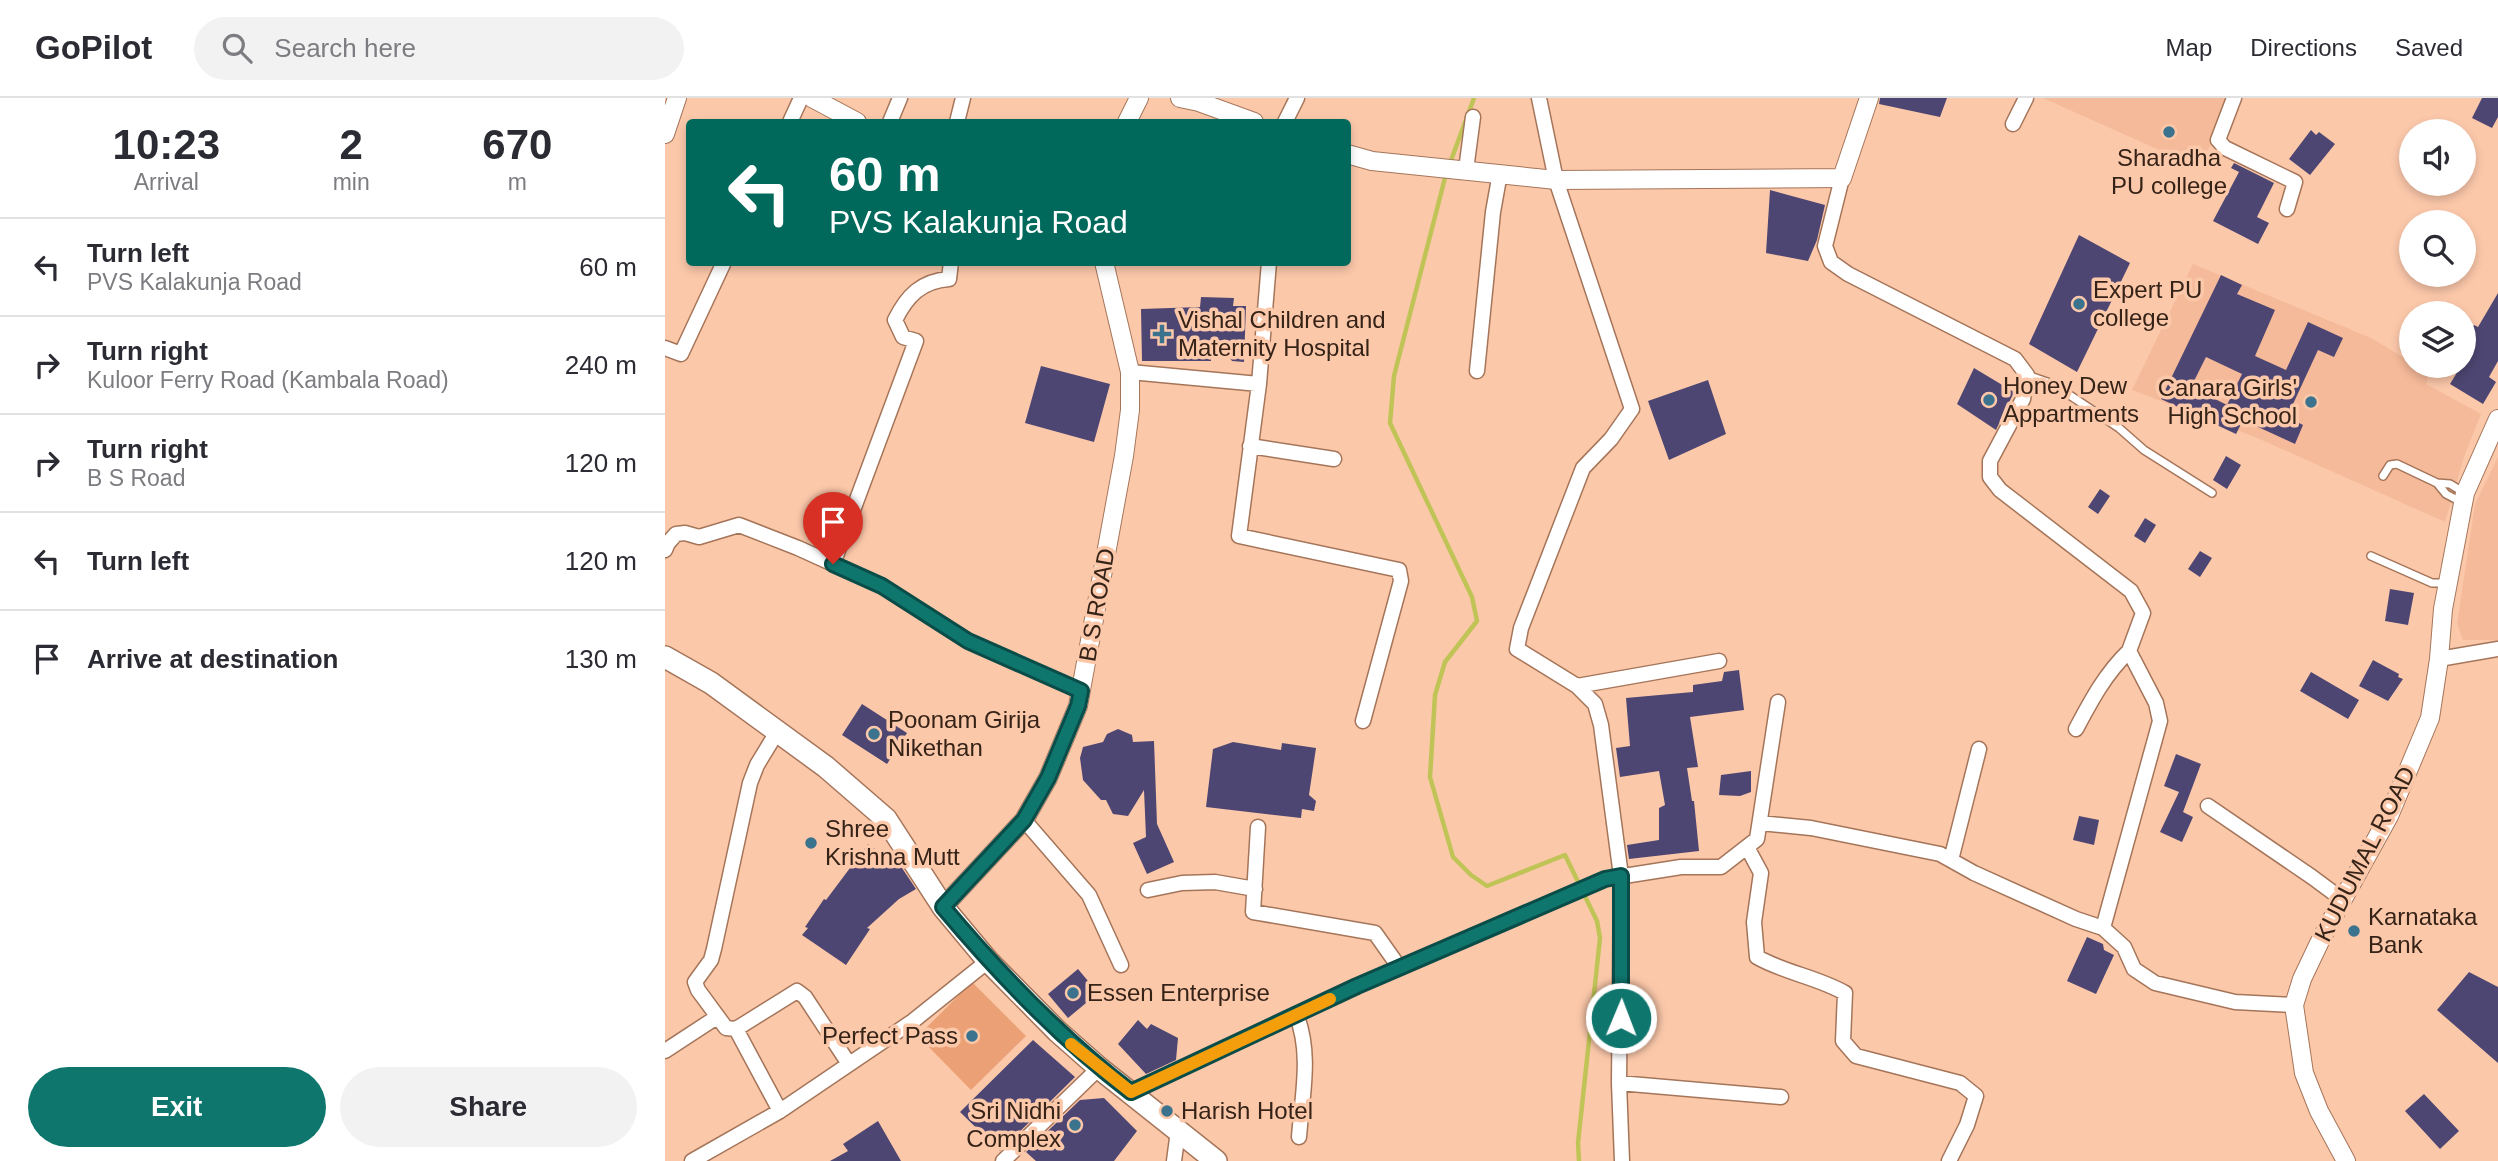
<!DOCTYPE html>
<style>
body{margin:0;font-family:Arial,sans-serif;background:#f2f2f3;color:#2b2b33;height:100vh;display:flex;flex-direction:column;font-size:26px;white-space:nowrap}
*{box-sizing:border-box;margin:0}
p{font-size:23px;color:#7c7c81}
.icon{flex:none;width:38px;height:38px;fill:none;stroke:currentColor;stroke-width:2;stroke-linecap:round;stroke-linejoin:round}
.map{position:relative;flex:1;overflow:hidden}
.panel{display:flex;flex-direction:column;background:#fff;width:665px}
.panel>*{flex:none}
.top-card{position:absolute;left:21px;top:21px;width:665px;height:147px;border-radius:7px;box-shadow:0 4px 10px #0003;background:#00695c;color:#fff;overflow:hidden}
.tools{position:absolute;left:1734px;top:21px;display:grid;gap:14px}
.tools a{display:grid;place-items:center;width:77px;height:77px;border-radius:50%;background:#fff;box-shadow:0 4px 10px #0003;font-size:35px}
.pin{position:absolute;display:grid;place-items:center;width:60px;height:60px;color:#fff;margin:-72px -30px;border-radius:50% 50% 50% 0;rotate:-45deg;box-shadow:0 0 7px #0007}
.pin .icon{rotate:45deg}
.me{position:absolute;width:77px;margin:-38px;rotate:1deg;stroke-linejoin:round;filter:drop-shadow(0 0 5px #0008)}
.turn{display:flex;align-items:center;gap:24px;height:147px;padding:0 28px;font-size:32px}
.turn .icon{width:91px;height:91px;stroke-width:2.5}
.turn b{display:block;font-size:49px;line-height:60px}
.eta{display:flex;justify-content:space-evenly;align-items:center;height:119px;text-align:center}
.eta b{font-size:42px;font-weight:600;line-height:49px}
.action{display:flex;gap:14px;margin-top:auto;padding:14px 28px}
.action a{flex:1;height:80px;border-radius:42px;background:#0f766e;color:#fff;font-size:28px;font-weight:600;line-height:80px;text-align:center}
.action a+a{background:#f2f2f3;color:#2b2b33}
ul{padding:0;list-style:none}
li{display:flex;align-items:center;gap:21px;height:98px;padding:0 28px;border-top:2px solid #e1e1e2}
li div{flex:1}
li b{display:block;font-size:26px}
li em{font-style:normal}
header{display:flex;align-items:center;gap:42px;box-sizing:border-box;height:98px;padding:0 35px;background:#fff;border-bottom:2px solid #e1e1e2}
header strong{font-size:33px}
nav{display:flex;gap:38px;margin-inline-start:auto;font-size:24px}
.search{width:490px;height:63px;background:#f2f2f3;display:flex;align-items:center;gap:18px;box-sizing:border-box;padding:0 24px;border-radius:38px;color:#7c7c81;font-size:26px}
main{display:flex;flex:1;min-height:0}
.map>svg:first-child{display:block}
</style>
<header>
<strong>GoPilot</strong>
<div class="search"><svg class="icon" aria-label="search" viewBox="0 0 24 24"><circle cx="10" cy="10" r="6"/><path d="M15 15l6 6"/></svg>Search here</div>
<nav><a>Map</a><a>Directions</a><a>Saved</a></nav>
</header>
<main>
<section class="panel">
<div class="eta">
<div><b>10:23</b><p>Arrival</p></div>
<div><b>2</b><p>min</p></div>
<div><b>670</b><p>m</p></div>
</div>
<ul>
<li><svg class="icon" aria-label="left" viewBox="0 0 24 24"><path d="M17 20v-9H6M10 6l-5 5 5 5"/></svg><div><b>Turn left</b><p>PVS Kalakunja Road</p></div><em>60 m</em></li>
<li><svg class="icon" aria-label="right" viewBox="0 0 24 24"><path d="M7 20v-9h11M14 6l5 5-5 5"/></svg><div><b>Turn right</b><p>Kuloor Ferry Road (Kambala Road)</p></div><em>240 m</em></li>
<li><svg class="icon" aria-label="right" viewBox="0 0 24 24"><path d="M7 20v-9h11M14 6l5 5-5 5"/></svg><div><b>Turn right</b><p>B S Road</p></div><em>120 m</em></li>
<li><svg class="icon" aria-label="left" viewBox="0 0 24 24"><path d="M17 20v-9H6M10 6l-5 5 5 5"/></svg><div><b>Turn left</b></div><em>120 m</em></li>
<li><svg class="icon" aria-label="arrive" viewBox="0 0 24 24"><path d="M6 21V4h12l-3 4 3 4H6"/></svg><div><b>Arrive at destination</b></div><em>130 m</em></li>
</ul>
<div class="action"><a>Exit</a><a>Share</a></div>
</section>
<div class="map">
<svg width="1833" height="1063" viewBox="0 0 1833 1063">
<rect width="100%" height="100%" fill="#fcc8aa"/>
<path fill="#f5ba99" d="M1378,0H1575L1532,69Z
M1528,166L1706,240L1746,264V268H1753L1764,275L1761,286L1816,316L1799,359L1780,424L1590,339L1467,292Z
M1833,359V542H1798L1792,526L1810,406Z"/>
<path fill="#eba075" d="M307,884L361,938L306,992L253,938Z"/>
<g fill="none" stroke-linecap="round" stroke-linejoin="round">
<path stroke="#c0c457" stroke-width="4.5" d="M785,65L809,0
M781,76L729,278L725,325L807,499L812,523L780,564L770,597L765,679L788,759L806,777L822,788L900,757L932,823L935,840L913,1045L914,1063"/>
</g>
<path fill="#4d4672" fill-rule="evenodd" d="M1215,0H1282L1275,19L1214,6Z
M1817,0H1833V19L1827,30L1807,20Z
M1646,32L1651,37L1654,34L1670,46L1645,77L1624,61Z
M1569,65L1609,85L1592,119L1604,125L1593,146L1548,123L1574,74L1566,70Z
M1105,92L1160,107L1152,142L1143,163L1101,155Z
M1414,137L1465,165L1412,274L1364,246Z
M1556,177L1577,187L1572,196L1610,212L1590,258L1621,272L1643,224L1678,240L1669,259L1653,252L1622,319L1638,327L1630,346L1578,322L1571,336L1496,301ZM1541,259L1577,276L1562,307L1526,289Z
M1833,195V263L1824,279L1831,284L1818,306L1785,286L1796,268H1799V244L1809,227L1813,229Z
M536,199L569,200L568,208H581L579,264L567,263L565,260L546,259V263H477L476,211L535,209Z
M376,268L445,286L429,344L360,325Z
M1309,270L1349,294L1331,332L1292,306Z
M1043,282L1061,336L1004,362L983,303Z
M1561,358L1576,367L1562,391L1548,382Z
M1435,391L1445,398L1433,416L1423,409Z
M1480,420L1491,427L1480,445L1469,438Z
M1535,453L1547,460L1535,479L1523,471Z
M1725,491L1749,495L1743,527L1720,523Z
M1708,562L1734,576L1733,579L1738,581L1723,603L1694,588Z
M1074,572L1079,612L1025,619L1033,669L1022,670L1027,703H1029L1034,753L964,761L962,747L994,742V710L1000,707L994,673L955,679L951,650L965,648L961,600L1028,594V587L1057,583L1059,574Z
M1646,574L1694,602L1683,621L1635,593Z
M197,606L242,635L222,666L177,637Z
M453,631L467,637L468,644L489,643L492,726L509,764L482,776L468,745L481,739L479,692L463,718L448,716L441,702H436L418,682L415,660L418,649L438,644L442,636Z
M568,644L616,652L617,645L651,650L644,697L651,703L649,713L637,711L636,720L541,709L548,651Z
M1511,656L1536,666L1518,714L1528,719L1517,744L1495,734L1514,694L1499,688Z
M1086,673V694L1075,698L1054,697L1056,677Z
M1414,718L1434,722L1429,747L1408,742Z
M203,746L237,770L251,791L234,801L202,830L205,831L181,867L137,837L143,830L140,829L159,801L161,802Z
M1422,839L1438,846L1439,852L1449,857L1431,896L1402,883Z
M413,871L433,895L403,920L383,896Z
M1804,874L1833,889V965L1772,912Z
M473,922L482,931L486,926L513,940L511,962L481,976L453,946Z
M368,942L410,979L335,1053L295,1014Z
M1759,996L1794,1033L1775,1051L1740,1013Z
M439,1000L472,1033L449,1063H371L361,1054L415,1002Z
M213,1023L236,1063H165L183,1053L178,1046Z"/>
<g fill="none" stroke-linecap="round" stroke-linejoin="round">
<defs>
<path id="service" d="M1362,277L1388,286L1454,330L1479,352L1547,395
M1718,378L1725,367L1732,366L1772,385
M1798,405L1781,396L1772,385L1785,386L1798,394
M1706,458L1767,485H1782"/>
<path id="minor" d="M874,0L891,82L967,311L946,341L918,370L856,530L852,551L912,588L930,606L936,627L956,778L954,985L957,1063
M1569,0L1553,42L1560,50L1630,84L1622,111
M125,24L136,0
M225,24L235,0
M292,24L298,0
M620,24L632,0
M1348,26L1361,0
M801,72L808,19
M1177,80L1160,148L1166,164L1183,176L1350,261L1362,277L1358,301L1325,363V379L1335,392L1466,493L1478,515L1464,553L1491,605L1495,623L1438,830
M604,164L594,286L574,438L734,472L736,483L698,623
M0,250L16,256L59,164
M812,273L828,114L835,75
M465,274L594,286
M585,348L669,361
M0,452L3,445L11,436L20,435L34,439L74,427L133,450L217,488L303,543L416,593
M168,466L251,243L238,239L230,222C242,198 256,183 284,181L286,164
M1774,561L1833,551
M912,588L1054,563
M1411,631C1426,603 1440,576 1464,553
M112,634L92,667L85,685L49,851L46,862L30,884L33,892L61,930L71,931L132,893L140,899L184,966
M1543,708L1647,779L1678,802
M359,722L424,797L456,867
M1095,725L1146,730L1275,756L1309,775L1411,821L1438,830L1459,849L1469,871L1490,885L1570,904L1629,907
M593,729L588,814L710,835L734,869
M1082,749L1096,775L1089,824L1092,859C1120,875 1152,879 1180,895L1178,943L1191,958L1295,985L1311,998L1302,1027L1284,1063
M1286,762L1314,651
M483,792L517,785L550,784L590,791
M631,916C647,955 637,998 634,1039
M71,931L115,1013
M0,953L52,919
M954,985L1116,999
M466,994L692,888L940,781L1016,769H1056L1092,741L1113,604
M27,1063L115,1013L248,923L323,863
M338,1063L434,970
M509,1063L513,1033"/>
<path id="tertiary" d="M147,0L192,24
M515,0L534,4L589,24
M462,24L474,0
M0,36L12,0
M682,56L707,63L891,82L1177,80L1204,0
M278,809L359,722L383,680L413,608L459,358L465,312V274L439,164
M1681,1063L1654,1013L1639,975L1629,907L1637,881L1657,839L1724,718L1765,620L1774,561L1778,511L1800,395L1833,321"/>
<path id="secondary" d="M0,559L46,585L161,669L221,721L278,809L323,863L392,933L434,970L551,1063"/>
</defs>
<use href="#service" stroke="#a5755a" stroke-width="10"/>
<use href="#minor" stroke="#a5755a" stroke-width="17"/>
<use href="#tertiary" stroke="#a5755a" stroke-width="20"/>
<use href="#secondary" stroke="#a5755a" stroke-width="24"/>
<use href="#service" stroke="#fff" stroke-width="7"/>
<use href="#minor" stroke="#fff" stroke-width="14"/>
<use href="#tertiary" stroke="#fff" stroke-width="18"/>
<use href="#secondary" stroke="#fff" stroke-width="21"/>
</g>
<g fill="none" stroke-linecap="round" stroke-linejoin="round">
<defs>
<path id="route" d="M168,466L217,488L303,543L416,593L413,608L383,680L359,722L278,809C335,877 395,940 466,994L692,888L940,781L956,778V920"/>
</defs>
<use href="#route" stroke="#0a4d48" stroke-width="18"/>
<use href="#route" stroke="#0f766e" stroke-width="12"/>
<path stroke="#f59e0b" stroke-width="12" d="M406,946L466,994L665,901"/>
</g>
<g fill="#3b728d" stroke="#fcc8aa" stroke-width="2.5">
<circle cx="1504" cy="34" r="7"/>
<circle cx="1414" cy="206" r="7"/>
<path d="M493.5 225.5h7v7h7v7h-7v7h-7v-7h-7v-7h7z"/>
<circle cx="1324" cy="302" r="7"/>
<circle cx="1646" cy="304" r="7"/>
<circle cx="209" cy="636" r="7"/>
<circle cx="146" cy="745" r="7"/>
<circle cx="1689" cy="833" r="7"/>
<circle cx="408" cy="895" r="7"/>
<circle cx="307" cy="938" r="7"/>
<circle cx="502" cy="1013" r="7"/>
<circle cx="410" cy="1027" r="7"/>
</g>
<g text-anchor="middle" stroke-width="7" stroke-linejoin="round" paint-order="stroke">
<g font-size="24" fill="#362318" stroke="#fcc8aa" text-anchor="start">
<text x="1504" y="68" text-anchor="middle">Sharadha<tspan x="1504" dy="28">PU college</tspan></text>
<text x="1428" y="200">Expert PU<tspan x="1428" dy="28">college</tspan></text>
<text x="513" y="230">Vishal Children and<tspan x="513" dy="28">Maternity Hospital</tspan></text>
<text x="1338" y="296">Honey Dew<tspan x="1338" dy="28">Appartments</tspan></text>
<text x="1632" y="298" text-anchor="end">Canara Girls'<tspan x="1632" dy="28">High School</tspan></text>
<text x="223" y="630">Poonam Girija<tspan x="223" dy="28">Nikethan</tspan></text>
<text x="160" y="739">Shree<tspan x="160" dy="28">Krishna Mutt</tspan></text>
<text x="1703" y="827">Karnataka<tspan x="1703" dy="28">Bank</tspan></text>
<text x="422" y="903">Essen Enterprise</text>
<text x="293" y="946" text-anchor="end">Perfect Pass</text>
<text x="396" y="1021" text-anchor="end">Sri Nidhi<tspan x="396" dy="28">Complex</tspan></text>
<text x="516" y="1021">Harish Hotel</text>
</g>
<g font-size="24" fill="#362318" stroke="#fcc8aa">
<text transform="translate(432 507) rotate(-80)" y="8">B S ROAD</text>
<text transform="translate(1700 756) rotate(-63)" y="8">KUDUMAL ROAD</text>
</g>
</g>
</svg>
<div class="tools">
<a><svg class="icon" aria-label="sound" viewBox="0 0 24 24"><path d="M4 9h4l5-4v14l-5-4H4zM17 9q2 3 0 6"/></svg></a>
<a><svg class="icon" aria-label="search" viewBox="0 0 24 24"><circle cx="10" cy="10" r="6"/><path d="M15 15l6 6"/></svg></a>
<a><svg class="icon" aria-label="layers" viewBox="0 0 24 24"><path d="M12 4l9 5-9 5-9-5zM3 14l9 5 9-5"/></svg></a>
</div>
<div class="pin" style="left:168px;top:466px;background:#d93025"><svg class="icon" aria-label="arrive" viewBox="0 0 24 24"><path d="M6 21V4h12l-3 4 3 4H6"/></svg></div>
<svg class="me" style="left:956px;top:920px" viewBox="-20 -20 40 40"><circle r="17" fill="#0f766e" stroke="#fff" stroke-width="3"/><path d="M0-11L8 9 0 5-8 9z" fill="#fff"/></svg>
<div class="top-card">
<div class="turn"><svg class="icon" aria-label="left" viewBox="0 0 24 24"><path d="M17 20v-9H6M10 6l-5 5 5 5"/></svg><div><b>60 m</b>PVS Kalakunja Road</div></div>
</div>
</div>
</main>
